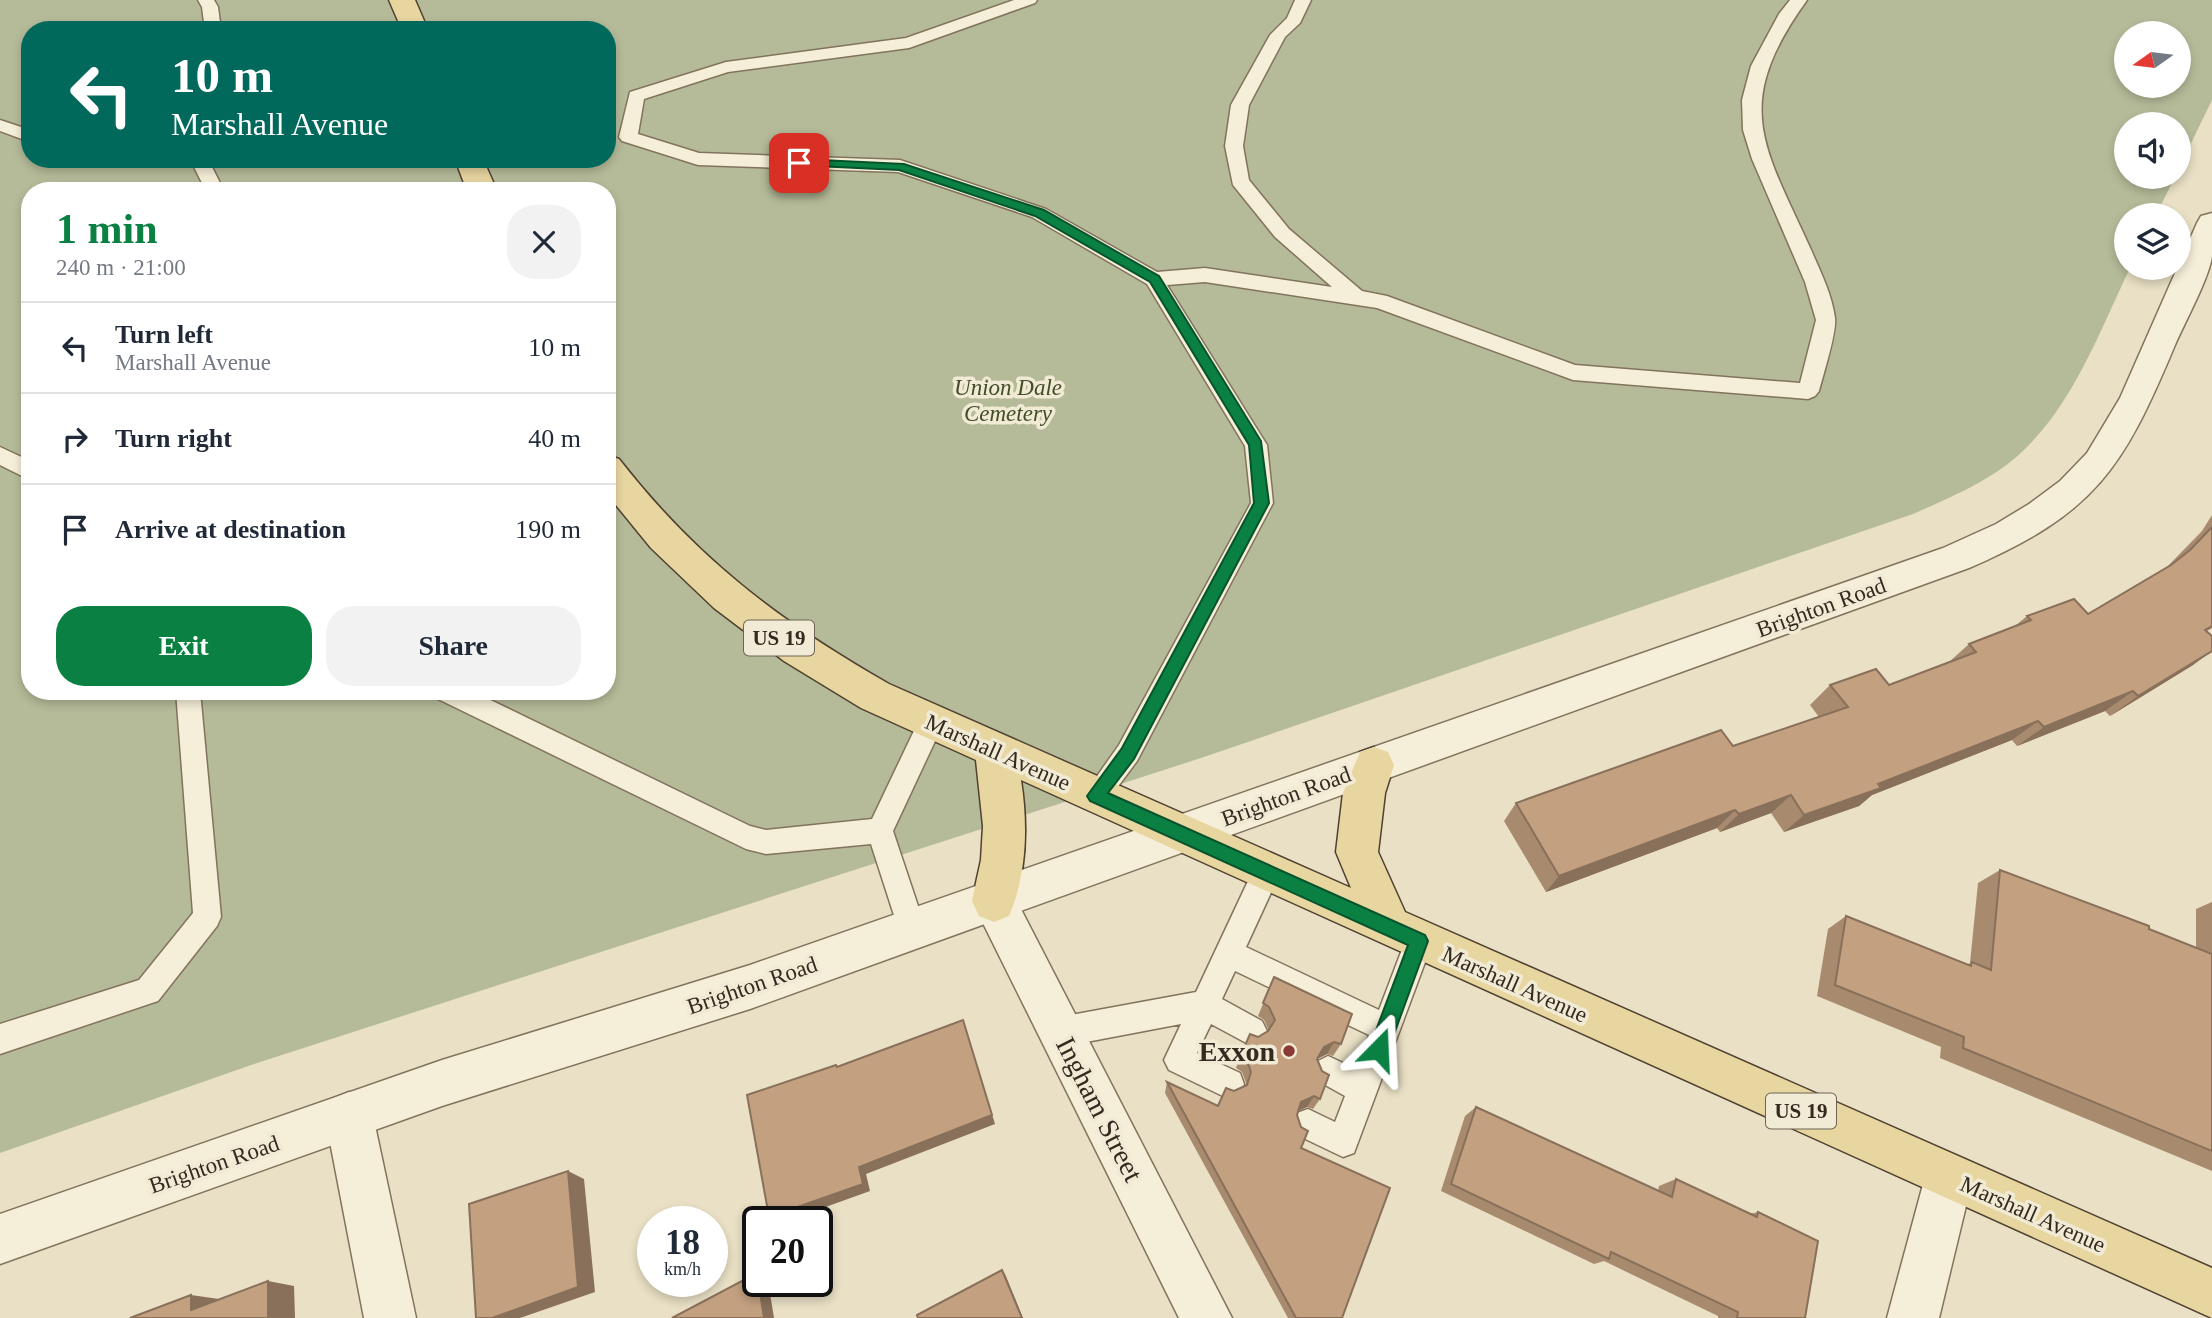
<!DOCTYPE html>
<meta charset="utf-8">
<style>
body{margin:0;font-family:"Times New Roman",serif;background:#f2f2f3;color:#1f2937;height:100vh;display:flex;flex-direction:column;font-size:26px;white-space:nowrap}
*{box-sizing:border-box;margin:0}
p{font-size:23px;color:#747a83}
.icon{flex:none;width:38px;height:38px;fill:none;stroke:currentColor;stroke-width:2;stroke-linecap:round;stroke-linejoin:round}
.map{position:relative;flex:1;overflow:hidden}
.drawer{position:absolute;left:21px;top:182px;width:595px;height:518px;display:flex;flex-direction:column;background:#fff;border-radius:28px;box-shadow:0 4px 10px #0003}
.drawer>*{flex:none}
.guide{position:absolute;left:21px;top:21px;width:595px;height:147px;border-radius:28px;box-shadow:0 4px 10px #0003;background:#00695c;color:#fff;overflow:hidden}
.needle{width:46px;rotate:256deg}
.controls{position:absolute;left:2114px;top:21px;display:grid;gap:14px}
.controls a{display:grid;place-items:center;width:77px;height:77px;border-radius:50%;background:#fff;box-shadow:0 4px 10px #0003;font-size:35px}
.speed{position:absolute;left:637px;top:1206px;display:flex;gap:14px;font-size:35px;font-weight:700;text-align:center}
.speed>*{display:grid;place-content:center;width:91px;height:91px;border-radius:50%;background:#fff;box-shadow:0 4px 10px #0003;line-height:1}
.speed small{font-size:18px;font-weight:400}
.speed .limit{border:4px solid #111;border-radius:10px;background:#fff;color:#111}
.pin{position:absolute;display:grid;place-items:center;width:60px;height:60px;color:#fff;margin:-30px;border-radius:14px;box-shadow:0 4px 10px #0006}
.me{position:absolute;width:77px;margin:-38px;rotate:21deg;stroke-linejoin:round;filter:drop-shadow(0 0 5px #0008)}
.turn{display:flex;align-items:center;gap:24px;height:147px;padding:0 35px;font-size:32px}
.turn .icon{width:91px;height:91px;stroke-width:2.5}
.turn b{display:block;font-size:49px;line-height:60px}
.round{display:grid;place-items:center;flex:none;width:74px;height:74px;border-radius:28px;background:#f2f2f3}
.summary{display:flex;align-items:center;justify-content:space-between;height:119px;padding:0 35px}
h1{font-size:42px;font-weight:800;line-height:52px;color:#0b8043}
.primary-button{display:flex;gap:14px;margin-top:auto;padding:14px 35px}
.primary-button a{flex:1;height:80px;border-radius:28px;background:#0b8043;color:#fff;font-size:28px;font-weight:800;line-height:80px;text-align:center}
.primary-button a+a{background:#f2f2f3;color:#1f2937}
ul{padding:0;list-style:none}
li{display:flex;align-items:center;gap:21px;height:91px;padding:0 35px;border-top:2px solid #e0e1e3}
li div{flex:1}
li b{display:block;font-size:26px}
li em{font-style:normal}
.map>svg:first-child{display:block}
</style>
<div class="map">
<svg width="2212" height="1318" viewBox="0 0 2212 1318">
<rect width="100%" height="100%" fill="#e9e0c5"/>
<path fill="#b5bb99" fill-rule="evenodd" d="M0,0H2212V100L2179,168V124H2126V177H2175L2156,215H2126V268H2130C2096,339 2066,425 1998,471C1971,489 1942,501 1913,514L1201,758L254,1064L0,1153ZM30,30H607V159H30ZM2126,33H2179V86H2126ZM30,191H607V691H30Z"/>
<g fill="none" stroke-linecap="round" stroke-linejoin="round">
<defs>
<path id="service" d="M198,0H214L218,7L221,30H205L202,7Z
M1014,0H1037L1035,3L909,48L728,72L644,99L638,134L699,153L900,160L1046,209L1157,272L1205,268L1332,287L1275,237L1233,185L1225,146L1231,105L1270,35L1287,18L1295,0H1311L1300,23L1285,37L1249,105L1243,146L1249,180L1289,229L1362,291L1387,296L1575,365L1800,383L1816,320L1805,282L1752,159L1743,130L1742,100L1751,66L1779,14L1790,0H1807C1730,107 1764,145 1812,252C1821,273 1832,295 1835,318C1837,332 1823,375 1819,391L1815,396L1808,399L1573,380L1377,308L1205,282L1167,285L1267,445L1273,503L1137,761L1105,804L1096,808L1087,804L1083,796L1119,745L1251,503L1245,446L1147,284L1032,217L898,172L698,165L622,141L619,137L630,92L726,62L906,38Z
M0,120L30,130V142L0,131Z
M190,159H208L224,191H206Z
M0,447L30,461V480L0,465Z
M176,691H200L221,917L217,926L158,1001L0,1054V1024L139,980L193,913Z
M435,691H472L750,826L766,830L872,819L922,714L931,711L940,714L944,722L893,831L926,930L922,940L912,943L902,940L871,844L766,854L746,849L438,699Z
M1267,858L1277,862L1281,871L1246,947L1379,1010L1409,931L1419,927L1429,931L1433,941L1354,1153L1343,1157L1297,1135L1293,1124L1297,1113L1308,1109L1335,1122L1345,1096L1318,1081L1313,1071L1318,1061L1328,1056L1356,1069L1369,1035L1235,971L1222,999L1262,1021L1267,1031L1262,1041L1252,1046L1211,1024L1197,1053L1240,1073L1244,1084L1240,1095L1229,1099L1169,1070L1164,1060L1181,1024L1060,1047L1050,1042L1045,1032L1050,1022L1060,1017L1196,992L1257,862Z"/>
<path id="minor" d="M994,880L1009,886L1232,1318H1179L972,901L979,886Z
M349,1092L366,1099L373,1116L416,1318H364L325,1116L332,1099Z"/>
<path id="tertiary" d="M2212,213C2212,227 2212,242 2212,256C2210,276 2184,324 2175,345C2123,469 2096,513 1969,568L750,1009L442,1106L0,1264V1214L442,1060L750,965L1943,548L1996,524L2029,504L2060,481L2087,453L2120,398L2197,223L2201,216Z
M1949,1153L1966,1160L1973,1177L1939,1318H1887L1925,1177L1932,1160Z"/>
<path id="primary" d="M389,0H415L428,30H402Z
M455,159H483L497,191H467Z
M607,455L619,459C697,559 779,621 889,684L1351,888L1336,852L1343,793L1360,752L1374,747L1388,752L1394,765L1385,793L1378,852L1405,912L2212,1268V1318L1021,780C1028,825 1027,874 1009,916L994,922L979,916L972,901L981,860L983,826L976,760L861,708L784,661L714,608L651,548L607,494Z"/>
</defs>
<use href="#service" stroke="#82735d" stroke-width="3"/>
<use href="#minor" stroke="#82735d" stroke-width="3"/>
<use href="#tertiary" stroke="#82735d" stroke-width="3"/>
<use href="#primary" stroke="#504131" stroke-width="3"/>
<use href="#service" fill="#f5eed8" fill-rule="evenodd"/>
<use href="#minor" fill="#f5eed8" fill-rule="evenodd"/>
<use href="#tertiary" fill="#f5eed8" fill-rule="evenodd"/>
<use href="#primary" fill="#e8d6a1" fill-rule="evenodd"/>
</g>
<path fill="#a88a6e" d="M2212,515V628L2207,631L2193,665L2110,716L2105,711L2017,746L2012,740L1872,795L1859,806L1784,832L1771,813L1720,832L1717,828L1546,892L1504,821L1516,803L1733,746L1819,717L1810,705L1830,685H1889L1949,662L1969,644L2015,626L2027,616L2088,614L2167,567L2202,531Z
M2000,870L2196,948V909L2212,902V1171L1940,1058L1941,1047L1817,996L1828,929L1846,916L1967,965L1970,963L1978,883Z
M1274,977L1341,1044L1333,1056L1327,1054L1317,1059L1320,1099L1313,1109L1307,1107L1298,1111L1297,1115L1301,1148L1342,1318H1288L1165,1093L1167,1082L1218,1106L1234,1091L1246,1086V1083L1242,1072L1236,1068L1240,1057L1258,1037L1269,1031L1264,1020L1258,1016Z
M1476,1107L1658,1191L1659,1186L1676,1179L1750,1214L1758,1212L1805,1318H1718V1316L1604,1261L1594,1264L1441,1191L1465,1116Z"/>
<path fill="#88705a" d="M2212,651L2193,665L2110,716L2138,696Z
M2133,691L2105,711L2017,746L2044,727Z
M2038,721L2012,740L1872,795L1859,806L1784,832L1804,815L1878,784Z
M1791,795L1771,813L1720,832L1739,814Z
M1735,810L1717,828L1546,892L1559,876Z
M963,1020L995,1124L866,1174L870,1191L784,1222H776L769,1217L859,1167Z
M1334,1042L1327,1054L1317,1059L1324,1047Z
M1314,1096L1307,1107L1295,1112L1301,1102Z
M568,1171L584,1179L595,1292L520,1318H492Z
M1002,1270L1005,1274L1023,1318H1022Z
M268,1281L294,1286L295,1318H268Z
M758,1281H768L774,1318H764Z
M191,1295L219,1299V1314L191,1310Z"/>
<path fill="#c3a080" stroke="#88705a" stroke-width="2" d="M2212,527V626L2205,630L2212,636V651L2138,696L2133,691L2044,727L2038,721L1878,784L1881,788L1804,815L1791,795L1739,814L1735,810L1559,876L1516,803L1721,730L1733,746L1848,707L1830,685L1876,669L1889,685L1976,652L1969,644L2031,620L2027,616L2074,599L2088,614L2171,565L2190,550Z
M2000,870L2149,926V929L2212,954V1151L1963,1048L1964,1037L1835,985L1846,916L1971,966L1972,962L1991,970Z
M1274,977L1352,1014L1341,1044L1334,1042L1324,1047L1317,1059L1322,1071L1329,1075L1320,1099L1314,1096L1301,1102L1297,1115L1301,1127L1308,1131L1301,1148L1390,1188L1342,1318H1296L1167,1082L1218,1106L1226,1088L1234,1091L1247,1085L1251,1072L1247,1061L1240,1057L1250,1034L1258,1037L1268,1031L1275,1020L1269,1007L1263,1003Z
M963,1020L992,1115L859,1167L863,1184L769,1217L747,1095L836,1065L837,1067Z
M1476,1107L1672,1197L1676,1179L1757,1217L1758,1212L1818,1241L1805,1318H1737L1738,1312L1611,1252L1609,1259L1451,1184Z
M568,1171L578,1287L492,1318H476L469,1204Z
M1002,1270L1022,1318H918L917,1315Z
M757,1273L764,1318H672Z
M268,1281V1318H130L191,1295V1310Z"/>
<path fill="#0b8043" stroke="#07532c" stroke-width="2" d="M799,159L904,164L1044,210L1159,276L1261,441L1269,503L1134,759L1108,793L1425,935L1428,941L1386,1056L1379,1059L1372,1056L1369,1049L1408,945L1090,801L1087,796L1122,748L1254,503L1249,445L1150,282L1035,216L899,170L795,165L793,163Z"/>
<circle fill="#8a3934" stroke="#f1ead4" stroke-width="2.5" cx="1289" cy="1051" r="7"/>
<g text-anchor="middle" stroke-width="7" stroke-linejoin="round" paint-order="stroke">
<g fill="#f1ead4" stroke="#6d6456" stroke-width="2">
<rect x="744" y="620.5" width="70" height="35" rx="5"/>
<rect x="1766" y="1093.5" width="70" height="35" rx="5"/>
</g>
<g font-size="21" font-weight="bold" fill="#342a20">
<text x="779" y="645">US 19</text>
<text x="1801" y="1118">US 19</text>
</g>
<g font-size="23" font-style="italic" fill="#424e28" stroke="#f1ead4">
<text x="1008" y="395">Union Dale<tspan x="1008" dy="26">Cemetery</tspan></text>
</g>
<g font-size="23" fill="#342a20" stroke="#f1ead4">
<text transform="translate(1821 607) rotate(-20)" y="8">Brighton Road</text>
<text transform="translate(998 752) rotate(24)" y="8">Marshall Avenue</text>
<text transform="translate(1286 796) rotate(-20)" y="8">Brighton Road</text>
<text transform="translate(1515 984) rotate(24)" y="8">Marshall Avenue</text>
<text transform="translate(752 985) rotate(-19)" y="8">Brighton Road</text>
<text transform="translate(214 1164) rotate(-19)" y="8">Brighton Road</text>
<text transform="translate(2033 1214) rotate(24)" y="8">Marshall Avenue</text>
</g>
<g font-size="28" font-weight="bold" fill="#342a20" stroke="#f1ead4" text-anchor="end">
<text x="1275" y="1061">Exxon</text>
</g>
<g font-size="28" fill="#342a20" stroke="#f1ead4">
<text transform="translate(1100 1109) rotate(63)" y="10">Ingham Street</text>
</g>
</g>
</svg>
<div class="controls">
<a><svg class="needle" viewBox="-14 -14 28 28"><path d="M0-13l5 13h-10z" fill="#e53935"/><path d="M0 13l5-13h-10z" fill="#747a83"/></svg></a>
<a><svg class="icon" aria-label="sound" viewBox="0 0 24 24"><path d="M4 9h4l5-4v14l-5-4H4zM17 9q2 3 0 6"/></svg></a>
<a><svg class="icon" aria-label="layers" viewBox="0 0 24 24"><path d="M12 4l9 5-9 5-9-5zM3 14l9 5 9-5"/></svg></a>
</div>
<div class="speed"><div>18<small>km/h</small></div><div class="limit">20</div></div>
<div class="pin" style="left:799px;top:163px;background:#d93025"><svg class="icon" aria-label="arrive" viewBox="0 0 24 24"><path d="M6 21V4h12l-3 4 3 4H6"/></svg></div>
<svg class="me" style="left:1379px;top:1049px" viewBox="-20 -20 40 40"><path d="M0-17L14 15 0 8-14 15z" fill="#0b8043" stroke="#fff" stroke-width="4"/></svg>
<div class="guide">
<div class="turn"><svg class="icon" aria-label="left" viewBox="0 0 24 24"><path d="M17 20v-9H6M10 6l-5 5 5 5"/></svg><div><b>10 m</b>Marshall Avenue</div></div>
</div>
<section class="drawer">
<div class="summary"><div><h1>1 min</h1><p>240 m · 21:00</p></div><a class="round"><svg class="icon" aria-label="close" viewBox="0 0 24 24"><path d="M6 6l12 12M18 6L6 18"/></svg></a></div>
<ul>
<li><svg class="icon" aria-label="left" viewBox="0 0 24 24"><path d="M17 20v-9H6M10 6l-5 5 5 5"/></svg><div><b>Turn left</b><p>Marshall Avenue</p></div><em>10 m</em></li>
<li><svg class="icon" aria-label="right" viewBox="0 0 24 24"><path d="M7 20v-9h11M14 6l5 5-5 5"/></svg><div><b>Turn right</b></div><em>40 m</em></li>
<li><svg class="icon" aria-label="arrive" viewBox="0 0 24 24"><path d="M6 21V4h12l-3 4 3 4H6"/></svg><div><b>Arrive at destination</b></div><em>190 m</em></li>
</ul>
<div class="primary-button"><a>Exit</a><a>Share</a></div>
</section>
</div>
